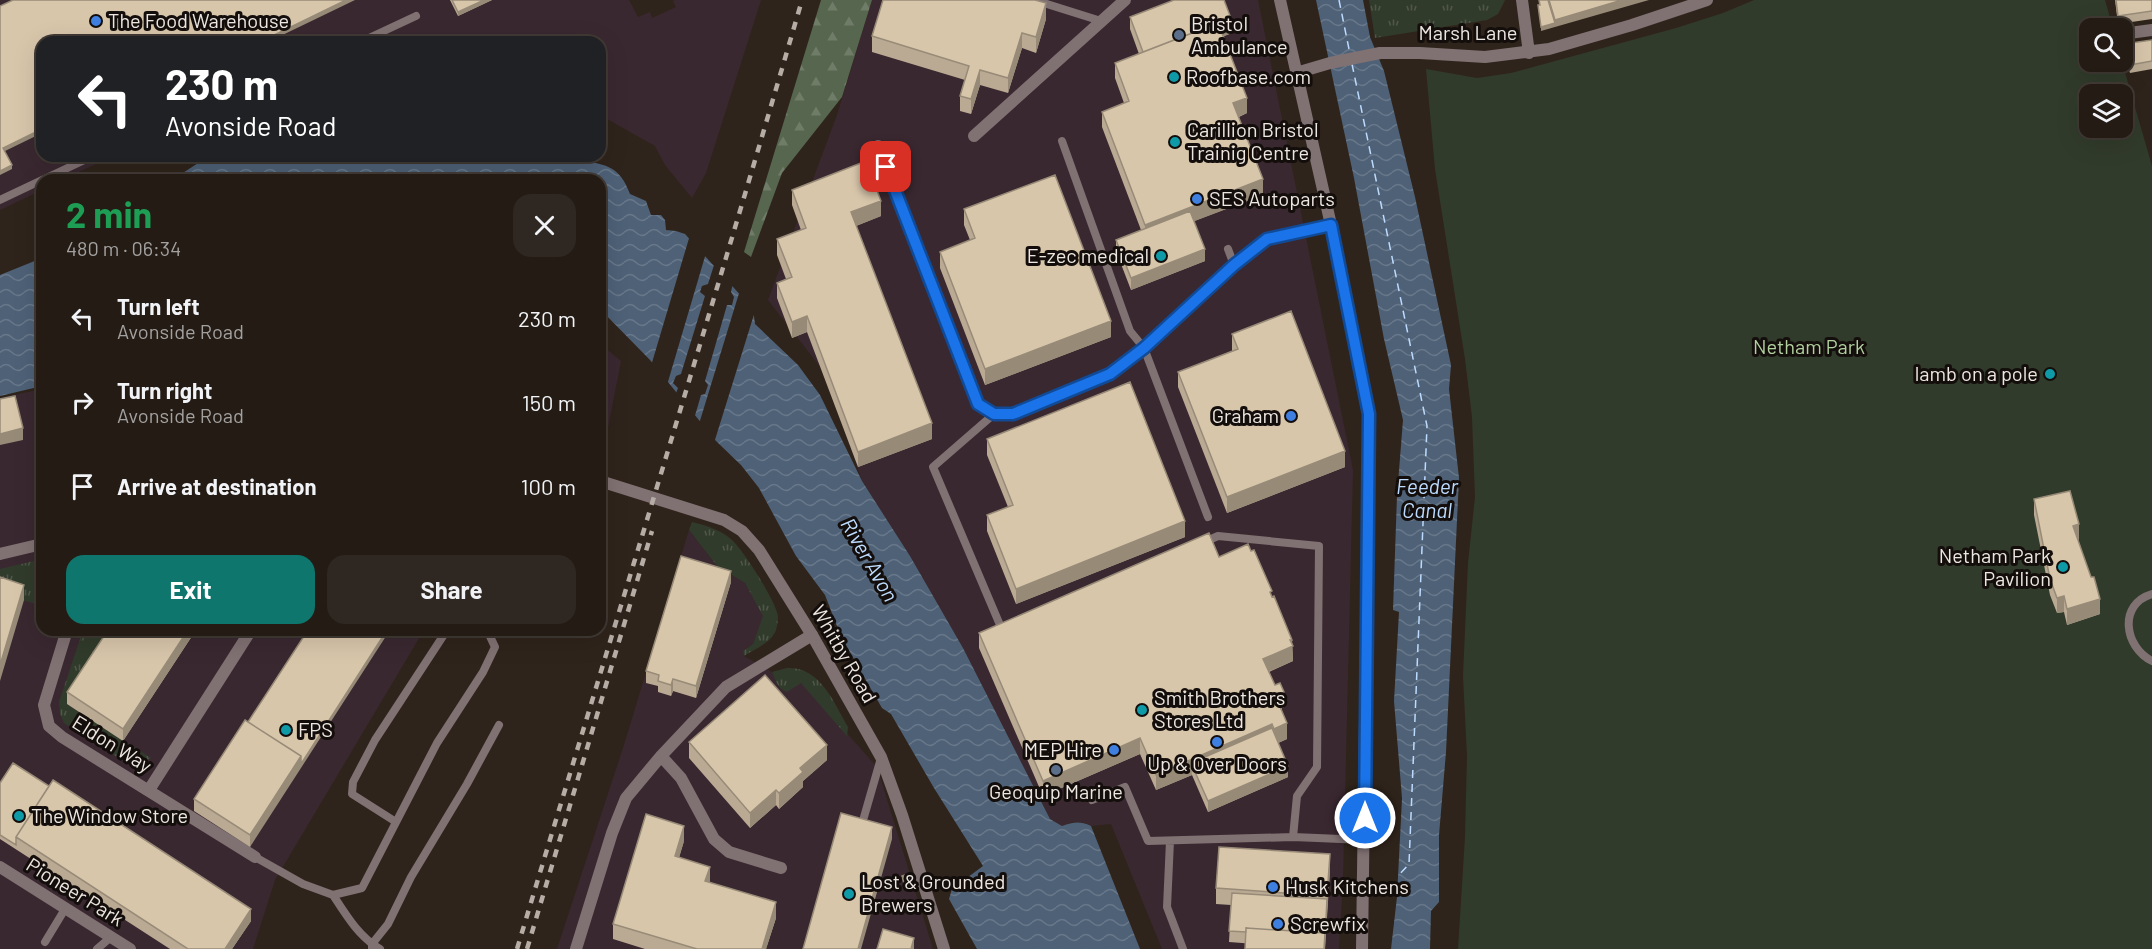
<!DOCTYPE html>
<meta charset="utf-8">
<style>
body{margin:0;font-family:Barlow,sans-serif;background:#2f2822;color:#f1f3f6;height:100vh;display:flex;flex-direction:column;font-size:22px;white-space:nowrap}
*{box-sizing:border-box;margin:0}
p{font-size:20px;color:#a3a1a0}
.icon{flex:none;width:33px;height:33px;fill:none;stroke:currentColor;stroke-width:2;stroke-linecap:round;stroke-linejoin:round}
.map{position:relative;flex:1;overflow:hidden}
.details{position:absolute;left:36px;top:174px;width:570px;height:462px;display:flex;flex-direction:column;background:#231b14;border-radius:18px;box-shadow:0 6px 24px #0002,0 0 0 2px #403934}
.details>*{flex:none}
.top-card{position:absolute;left:36px;top:36px;width:570px;height:126px;border-radius:18px;box-shadow:0 6px 24px #0002,0 0 0 2px #403934;background:#202124;color:#fff;overflow:hidden}
.buttons{position:absolute;left:2079px;top:18px;display:grid;gap:12px}
.buttons a{display:grid;place-items:center;width:54px;height:54px;border-radius:12px;background:#231b14;box-shadow:0 6px 24px #0002,0 0 0 2px #403934;font-size:30px}
.pin{position:absolute;display:grid;place-items:center;width:51px;height:51px;color:#fff;margin:-26px;border-radius:12px;box-shadow:0 3px 9px #0006}
.me{position:absolute;width:66px;margin:-33px;rotate:0deg;stroke-linejoin:round;filter:drop-shadow(0 0 4px #0008)}
.turn{display:flex;align-items:center;gap:21px;height:126px;padding:0 30px;font-size:27px}
.turn .icon{width:78px;height:78px;stroke-width:2.5}
.turn b{display:block;font-size:42px;line-height:51px}
.round{display:grid;place-items:center;flex:none;width:63px;height:63px;border-radius:18px;background:#2f2822}
.overview{display:flex;align-items:center;justify-content:space-between;height:102px;padding:0 30px}
h1{font-size:36px;font-weight:700;line-height:45px;color:#1e9e55}
.button{display:flex;gap:12px;margin-top:auto;padding:12px 30px}
.button a{flex:1;height:69px;border-radius:18px;background:#0f766e;color:#fff;font-size:24px;font-weight:700;line-height:69px;text-align:center}
.button a+a{background:#2f2822;color:#f1f3f6}
ul{padding:0;list-style:none}
li{display:flex;align-items:center;gap:18px;height:84px;padding:0 30px}
li div{flex:1}
li b{display:block;font-size:22px}
li em{font-style:normal}
.map>svg:first-child{display:block}
</style>
<div class="map">
<svg width="2152" height="949" viewBox="0 0 2152 949">
<defs>
<pattern id="grass-tufts" width="24" height="20" patternUnits="userSpaceOnUse" patternTransform="scale(1.5)"><rect width="24" height="20" fill="#313b2b"/><path d="M3 7l-1-3M5 7V3M7 7l1-3M15 17l-1-3M17 17v-4M19 17l1-3" fill="none" stroke="#4f5749"/></pattern>
<pattern id="forest-firs" width="22" height="20" patternUnits="userSpaceOnUse" patternTransform="scale(1.5)"><rect width="22" height="20" fill="#57664e"/><path d="M5 1l3.5 6h-7zM16 11l3.5 6h-7z" fill="#6f7c67"/></pattern>
<pattern id="water-waves" width="16" height="10" patternUnits="userSpaceOnUse" patternTransform="scale(1.5)"><rect width="16" height="10" fill="#4e6177"/><path d="M0 5q4-4 8 0t8 0" fill="none" stroke="#68788a"/></pattern>
</defs>
<rect width="100%" height="100%" fill="#2f241b"/>
<path fill="#3a2830" d="M0,0H629L638,17L650,12L652,18L676,7L673,1L675,0H761L706,173L692,198L665,165L655,146L600,115V42H42V156H113L62,180H42V190L0,210Z
M872,0H1258L1353,470L1343,880L1339,949H1162L1111,824L1091,826L1084,823L1073,822L1062,826L1050,819L963,648L910,556L862,481L825,373L768,300L837,115Z
M600,344L621,361L602,458H600Z
M42,389V630H424L275,880L253,949H0V398Z
M689,530L717,566L745,583L764,615L753,644L743,651L744,656L772,672L778,686L787,691L801,682L877,767L933,949H557L624,745Z"/>
<path fill="url(#grass-tufts)" d="M1369,0H1505L1498,14L1487,20L1375,38Z
M692,522C707,526 722,530 733,541C745,553 775,600 778,616C778,621 777,626 776,630C771,643 755,649 744,656L743,651L753,644L763,616L745,583L717,566L689,530Z
M42,559V606L0,593V569Z
M83,630H115L67,704L151,758L138,765L128,764L64,723L60,714L59,702Z
M787,668C820,666 834,703 848,727L847,736L801,683L787,692C778,689 775,680 772,672Z"/>
<path fill="url(#forest-firs)" d="M821,0H872L842,97L782,173L751,257L744,252Z"/>
<path fill="#313b2b" fill-rule="evenodd" d="M1754,0H2105L2113,28H2090V62H2122L2152,166V949H1458L1465,837L1467,756L1463,676L1468,563L1475,497L1472,417L1465,359L1435,169L1426,69L1477,78L1511,73L1676,28L1723,13ZM2090,94H2122V128H2090Z"/>
<path fill="url(#water-waves)" d="M1316,0H1363L1370,37L1384,71L1415,197L1451,365L1449,389L1459,478L1446,752L1439,835V902L1431,911L1430,949H1391L1397,897L1402,798L1394,701L1399,612L1393,610L1397,496L1403,420L1384,339L1354,178Z
M209,156H579L581,160C608,165 620,167 630,194L646,201L651,215H661L665,220L666,230L676,231L685,234L753,309L755,324L798,365L820,395L862,481L910,556L963,648L1050,819L1062,826C1073,822 1080,821 1091,826L1140,949H977L949,899L952,889L983,866L934,788L891,714L882,708L860,670L840,634L825,595L796,556L759,488L741,465L716,441L650,360L600,309V180H172Z
M42,258V386L0,396V275Z"/>
<path fill="#2f241b" d="M690,235L706,253L667,385L651,366Z
M715,262L733,283L731,292L734,297L732,305H727L705,381L708,385L705,394L701,395L694,419L675,396L678,388L673,383L676,376L681,374L705,296L700,292L702,286L708,284Z
M740,290L756,308L714,443L699,424Z"/>
<g fill="none" stroke-linecap="round" stroke-linejoin="round">
<path stroke="#bddbfe" stroke-width="1.5" stroke-dasharray="8 6" stroke-linecap="butt" d="M1339,0L1350,54
M1352,64L1427,426L1409,864L1398,876"/>
<path stroke="#807173" stroke-width="8" d="M1034,0L1101,21
M351,42L369,38L416,16
M1062,141L1130,331L1144,348L1208,517
M42,180L93,156
M0,200L42,180
M1228,249L1234,265
M994,414L933,467L1000,625
M1202,543L1218,536L1319,546L1317,767L1297,796L1293,837
M2152,594C2118,604 2124,647 2152,661
M1092,800L1125,787L1148,841L1293,837L1365,840
M864,817L881,758
M396,822L352,794L353,782L375,740L447,630
M1170,841L1167,907L1183,949
M255,857L303,884L333,895L362,888L437,743L483,672L495,647L487,630
M333,895C346,915 359,937 380,949
M45,942L65,909
M97,949L111,937
M372,949V944L388,924L411,877L467,784L499,725"/>
<path stroke="#807173" stroke-width="12" d="M1522,0L1529,53
M2122,34L2152,30
M1296,73L1330,63L1380,53H1420L1485,57L1549,49L1632,25L1707,0
M974,136L1125,0
M878,146L978,404L994,414H1013L1110,374L1144,348L1234,265L1267,239L1331,225
M67,630L44,705L49,726L62,737L255,857
M661,756L681,778L714,839L729,852L781,868
M149,790L251,630
M0,867L130,949
M576,949L612,833L626,798L661,756L726,687L812,635"/>
<path stroke="#807173" stroke-width="12" d="M1280,0L1331,225L1369,414L1362,949
M600,481L724,520L742,531L759,550L812,635L881,757L902,815L944,949
M0,554L42,544"/>
<path stroke="#b6ada6" stroke-width="4.5" stroke-dasharray="8 8" stroke-linecap="butt" d="M517,949C612,633 710,317 802,0
M527,949L652,531"/>
</g>
<path fill="#baaa93" d="M450,0H492L458,16Z
M2115,0H2152V19L2118,24Z
M1130,17L1232,33L1224,36L1247,113L1239,117L1263,195L1194,221L1205,261L1131,290L1116,251V240L1141,230L1102,127V112L1124,103L1115,78V63L1139,54L1130,29Z
M1046,19L1036,53L1022,48L1008,93L980,85L971,114L960,111V96L965,80L872,52V36Z
M2152,40V69L2130,73L2123,52V44Z
M792,190L881,216L856,226L932,439L858,467L807,332L792,338L777,298V283L786,279L777,255V239L801,230L792,205Z
M964,209L1111,337L985,385L940,268V252L970,240L964,225Z
M1232,334L1345,467L1227,513L1178,387V372L1232,351Z
M987,439L1185,537L1016,604L987,531V515L1008,507L987,455Z
M2034,499L2079,539L2078,540L2100,614L2067,625L2064,612L2057,613L2050,595L2034,515Z
M1219,557L1272,597L1292,640L1293,661L1269,672L1284,707L1282,708V712L1287,739L1278,743L1288,777L1208,812L1192,775L1156,790L1140,754L1043,796L979,648V633Z
M731,582L696,698L673,691L671,696L658,692V686L646,683V671Z
M196,630L123,741L67,704V692Z
M308,630L250,847L194,811V799L248,722Z
M689,742L827,760L803,781V787L779,809L776,805L750,828L689,758Z
M0,783L49,786L251,921L232,949H170L0,839Z
M684,841L679,857L710,883L776,918L766,949H645L613,939V924Z
M1330,870L1325,949L1229,942L1231,905L1216,904V888Z"/>
<path fill="#978b78" d="M346,0H355L268,42H260Z
M484,0H492L458,16V12Z
M1622,0H1649L1541,31V27L1555,23V20Z
M1046,3V19L1036,53V37Z
M1232,21V33L1144,67V55Z
M1022,33V48L1008,93V78Z
M980,70V85L971,114V99Z
M1247,98V113L1233,119V103Z
M42,129V133L3,152V148Z
M12,165V169L0,175V171Z
M1263,179V195L1145,240V225Z
M881,201V216L851,228V212Z
M1205,249V261L1131,290V278Z
M807,316V332L792,338V322Z
M1111,321V337L985,385V369Z
M932,423V439L858,467V452Z
M23,428V440L0,445V434Z
M1345,451V467L1227,513V497Z
M1185,521V537L1016,604V589Z
M2079,524V539L2073,542V526Z
M731,571V582L696,698V686Z
M24,585V600L0,681V665Z
M2064,596V612L2057,613V598Z
M2100,599V614L2067,625V609Z
M188,630H196L123,741V729Z
M387,630H390L250,847V835L301,756Z
M1292,640L1293,661L1263,674V659Z
M673,679V691L671,696V685Z
M1284,692V707L1282,708V716L1278,702L1280,694Z
M1287,723V739L1274,745V729Z
M1272,724V740L1191,763L1192,775L1156,790V775Z
M1140,738V754L1043,796V781Z
M827,745V760L803,781V787L779,809V793L800,768Z
M1288,766V777L1208,812V801Z
M776,790V805L750,828V813Z
M684,826V841L675,872V856Z
M892,827V839L861,949H858Z
M1330,854V870L1327,911V896Z
M710,867V882L705,897V881Z
M911,885V889L905,891V887Z
M1327,899L1325,949H1324Z
M776,902V918L766,949H762Z
M251,909V921L232,949H225Z
M914,938V949H911Z"/>
<path fill="#d8c6ab" stroke="#978b78" stroke-width="1.5" d="M13,0H346L260,42H42V129L3,148L12,165L0,171V6Z
M452,0H484L458,12Z
M883,0H1035L1046,3L1036,37L1022,33L1008,78L980,70L971,99L960,96L969,66L872,36Z
M1174,0H1224L1232,21L1220,26L1218,23L1143,52L1130,17Z
M1539,0H1548L1555,23L1541,27L1538,5H1540Z
M1549,0H1622L1555,20Z
M2116,0H2152V11L2118,16Z
M1218,23L1247,98L1233,103L1263,179L1145,225L1102,112L1129,101L1115,63Z
M2152,40V61L2130,65L2123,44Z
M866,161L881,201L851,212L932,423L858,452L807,316L792,322L777,283L792,277L777,239L806,228L792,190Z
M1055,175L1111,321L985,369L940,252L975,238L964,209Z
M1190,211L1205,249L1131,278L1116,240Z
M1291,311L1345,451L1227,497L1178,372L1238,349L1232,334Z
M1130,382L1185,521L1016,589L987,515L1013,505L987,439Z
M15,396L23,428L0,434V399Z
M2070,491L2079,524L2073,526L2091,577H2094L2100,599L2067,609L2064,596L2057,598L2050,579L2034,499Z
M1209,533L1219,557L1248,544L1251,551L1254,550L1272,591L1270,592L1272,597L1274,596L1292,640H1290L1293,646L1263,659L1275,685L1280,683L1284,692L1280,694L1282,700L1278,702L1287,723L1274,729L1272,724L1156,775L1140,738L1043,781L979,633Z
M681,556L731,571L696,686L673,679L671,685L658,681L659,675L646,671Z
M0,577L24,585L0,665Z
M108,630H188L123,729L67,692Z
M308,630H387L301,764V756L248,722Z
M765,675L827,745L800,768L803,772L779,793L776,790L750,813L689,742Z
M245,720L301,756L250,835L194,799Z
M1272,728L1288,766L1208,801L1191,763Z
M13,763L49,786L16,837V845L0,835V783Z
M53,780L251,909L225,949H188L16,837Z
M841,813L892,827L858,949H803Z
M646,814L684,826L675,856L710,867L705,881L776,902L762,949H697L613,924Z
M1219,847L1330,854L1327,896L1216,888Z
M908,874L911,885L905,887L902,876Z
M1232,893L1327,899L1325,937V933L1246,928V932L1229,931Z
M1246,928L1325,933L1324,949H1245Z
M883,929L914,938L911,949H877Z"/>
<g fill="none" stroke-linecap="round" stroke-linejoin="round">
<defs>
<path id="route" d="M886,167L978,404L994,414H1013L1110,374L1144,348L1234,265L1267,239L1331,225L1369,414L1365,818"/>
</defs>
<use href="#route" stroke="#114b97" stroke-width="15"/>
<use href="#route" stroke="#1a73e8" stroke-width="10"/>
</g>
<g fill="#3f7fe0" stroke="#130e0b" stroke-width="2">
<circle cx="96" cy="21" r="6"/>
<circle cx="1197" cy="199" r="6"/>
<circle cx="1291" cy="416" r="6"/>
<circle cx="1217" cy="742" r="6"/>
<circle cx="1114" cy="750" r="6"/>
<circle cx="1273" cy="887" r="6"/>
<circle cx="1278" cy="924" r="6"/>
</g>
<g fill="#5c6f8a" stroke="#130e0b" stroke-width="2">
<circle cx="1179" cy="35" r="6"/>
<circle cx="1056" cy="770" r="6"/>
</g>
<g fill="#0f9aa8" stroke="#130e0b" stroke-width="2">
<circle cx="1174" cy="77" r="6"/>
<circle cx="1175" cy="142" r="6"/>
<circle cx="1161" cy="256" r="6"/>
<circle cx="2050" cy="374" r="6"/>
<circle cx="2063" cy="567" r="6"/>
<circle cx="1142" cy="710" r="6"/>
<circle cx="286" cy="730" r="6"/>
<circle cx="19" cy="816" r="6"/>
<circle cx="849" cy="894" r="6"/>
</g>
<g text-anchor="middle" stroke-width="6" stroke-linejoin="round" paint-order="stroke">
<g font-size="20" fill="#eee7e1" stroke="#130e0b" text-anchor="start">
<text x="108" y="28">The Food Warehouse</text>
<text x="1191" y="31">Bristol<tspan x="1191" dy="23">Ambulance</tspan></text>
<text x="1186" y="84">Roofbase.com</text>
<text x="1187" y="137">Carillion Bristol<tspan x="1187" dy="23">Trainig Centre</tspan></text>
<text x="1209" y="206">SES Autoparts</text>
<text x="1149" y="263" text-anchor="end">E-zec medical</text>
<text x="2038" y="381" text-anchor="end">lamb on a pole</text>
<text x="1279" y="423" text-anchor="end">Graham</text>
<text x="2051" y="563" text-anchor="end">Netham Park<tspan x="2051" dy="23">Pavilion</tspan></text>
<text x="1154" y="705">Smith Brothers<tspan x="1154" dy="23">Stores Ltd</tspan></text>
<text x="298" y="737">FPS</text>
<text x="1102" y="757" text-anchor="end">MEP Hire</text>
<text x="1217" y="771" text-anchor="middle">Up &amp; Over Doors</text>
<text x="1056" y="799" text-anchor="middle">Geoquip Marine</text>
<text x="31" y="823">The Window Store</text>
<text x="861" y="889">Lost &amp; Grounded<tspan x="861" dy="23">Brewers</tspan></text>
<text x="1285" y="894">Husk Kitchens</text>
<text x="1290" y="931">Screwfix</text>
</g>
<g font-size="20" fill="#eee7e1" stroke="#130e0b">
<text x="1468" y="40">Marsh Lane</text>
<text transform="translate(844 654) rotate(60)" y="7">Whitby Road</text>
<text transform="translate(112 744) rotate(32)" y="7">Eldon Way</text>
<text transform="translate(75 892) rotate(32)" y="7">Pioneer Park</text>
</g>
<g font-size="20" fill="#b2d0a0" stroke="#130e0b">
<text x="1809" y="354">Netham Park</text>
</g>
<g font-size="21" font-style="italic" fill="#bddbfe" stroke="#130e0b">
<text x="1427" y="494">Feeder<tspan x="1427" dy="24">Canal</tspan></text>
<text transform="translate(869 560) rotate(60)" y="7">River Avon</text>
</g>
</g>
</svg>
<div class="buttons">
<a><svg class="icon" aria-label="search" viewBox="0 0 24 24"><circle cx="10" cy="10" r="6"/><path d="M15 15l6 6"/></svg></a>
<a><svg class="icon" aria-label="layers" viewBox="0 0 24 24"><path d="M12 4l9 5-9 5-9-5zM3 14l9 5 9-5"/></svg></a>
</div>
<div class="pin" style="left:886px;top:167px;background:#d93025"><svg class="icon" aria-label="arrive" viewBox="0 0 24 24"><path d="M6 21V4h12l-3 4 3 4H6"/></svg></div>
<svg class="me" style="left:1365px;top:818px" viewBox="-20 -20 40 40"><circle r="17" fill="#1a73e8" stroke="#fff" stroke-width="3"/><path d="M0-11L8 9 0 5-8 9z" fill="#fff"/></svg>
<div class="top-card">
<div class="turn"><svg class="icon" aria-label="left" viewBox="0 0 24 24"><path d="M17 20v-9H6M10 6l-5 5 5 5"/></svg><div><b>230 m</b>Avonside Road</div></div>
</div>
<section class="details">
<div class="overview"><div><h1>2 min</h1><p>480 m · 06:34</p></div><a class="round"><svg class="icon" aria-label="close" viewBox="0 0 24 24"><path d="M6 6l12 12M18 6L6 18"/></svg></a></div>
<ul>
<li><svg class="icon" aria-label="left" viewBox="0 0 24 24"><path d="M17 20v-9H6M10 6l-5 5 5 5"/></svg><div><b>Turn left</b><p>Avonside Road</p></div><em>230 m</em></li>
<li><svg class="icon" aria-label="right" viewBox="0 0 24 24"><path d="M7 20v-9h11M14 6l5 5-5 5"/></svg><div><b>Turn right</b><p>Avonside Road</p></div><em>150 m</em></li>
<li><svg class="icon" aria-label="arrive" viewBox="0 0 24 24"><path d="M6 21V4h12l-3 4 3 4H6"/></svg><div><b>Arrive at destination</b></div><em>100 m</em></li>
</ul>
<div class="button"><a>Exit</a><a>Share</a></div>
</section>
</div>
